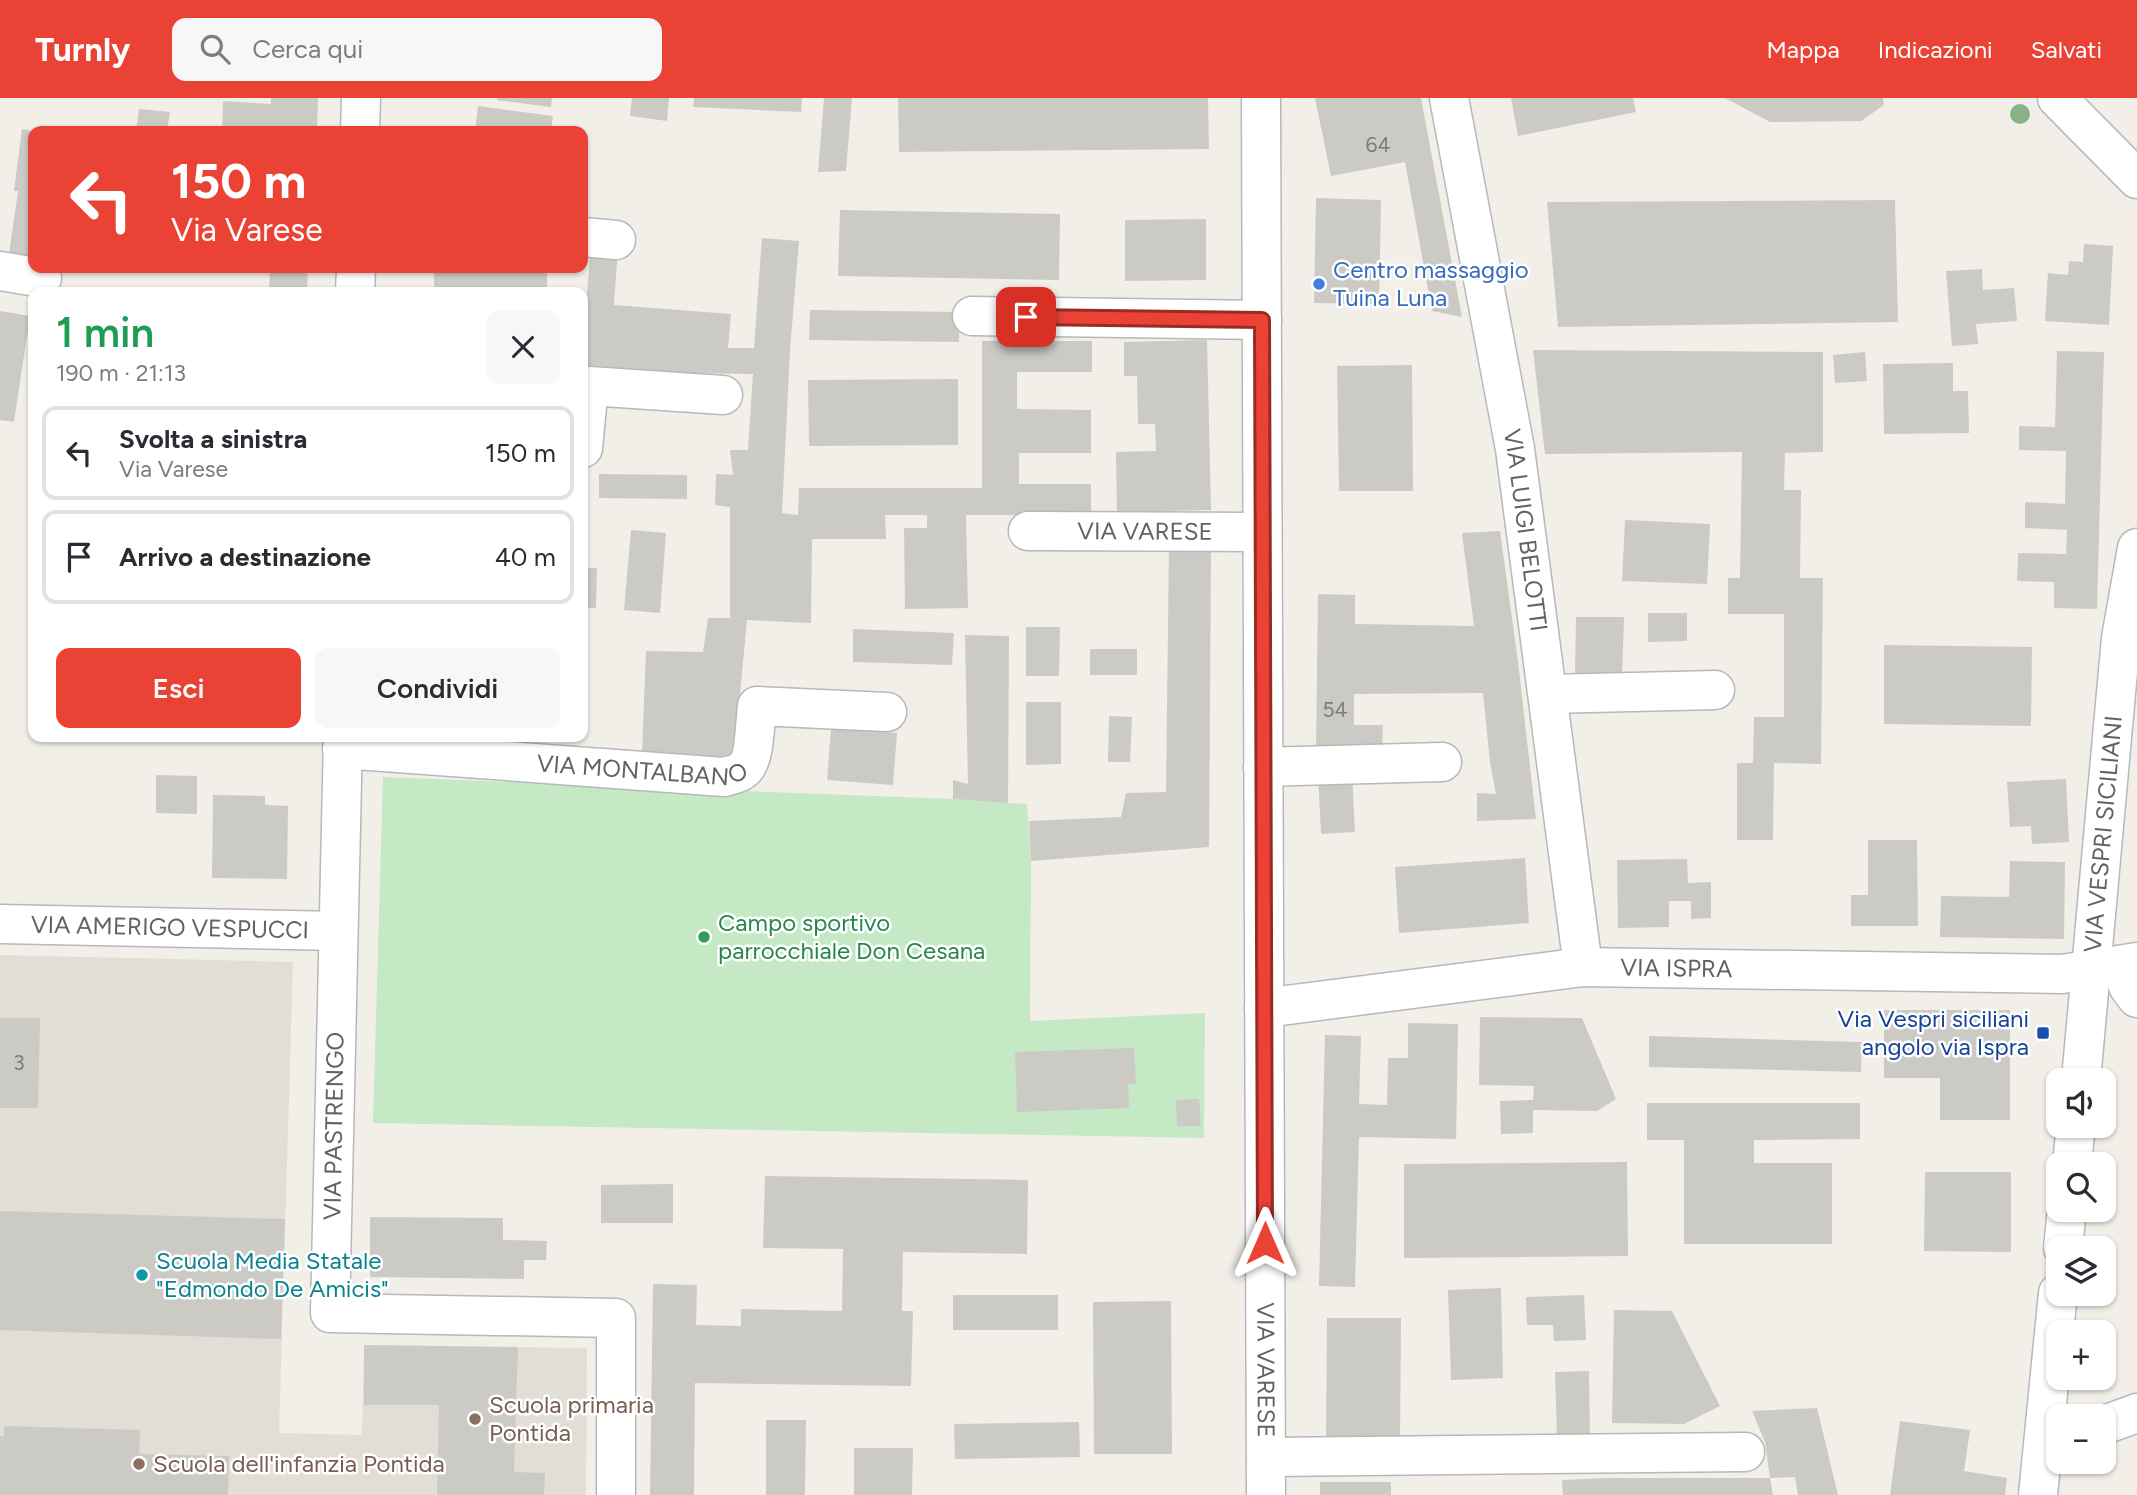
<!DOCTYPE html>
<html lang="it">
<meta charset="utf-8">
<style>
body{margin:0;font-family:Figtree,sans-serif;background:#f7f7f7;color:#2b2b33;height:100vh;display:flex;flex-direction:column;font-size:26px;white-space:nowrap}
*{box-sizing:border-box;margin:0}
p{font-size:23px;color:#7c7c81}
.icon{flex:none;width:38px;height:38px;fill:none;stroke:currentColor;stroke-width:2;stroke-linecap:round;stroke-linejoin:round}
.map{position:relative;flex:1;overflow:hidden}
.details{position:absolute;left:28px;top:189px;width:560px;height:455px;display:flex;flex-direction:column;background:#fff;border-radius:14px;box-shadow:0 2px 5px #0004}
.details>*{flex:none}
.top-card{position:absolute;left:28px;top:28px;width:560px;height:147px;border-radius:14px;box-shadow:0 2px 5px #0004;background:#ea4335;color:#fff;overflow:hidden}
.controls{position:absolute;left:2046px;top:970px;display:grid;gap:14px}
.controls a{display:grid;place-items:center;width:70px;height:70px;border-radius:14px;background:#fff;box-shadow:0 2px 5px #0004;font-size:35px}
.pin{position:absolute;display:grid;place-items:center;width:60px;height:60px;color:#fff;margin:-30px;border-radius:14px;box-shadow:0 4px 10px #0006}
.me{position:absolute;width:77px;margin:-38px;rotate:0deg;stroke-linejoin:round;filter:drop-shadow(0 0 5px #0008)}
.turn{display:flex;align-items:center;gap:24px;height:147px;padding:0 28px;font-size:32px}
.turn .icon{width:91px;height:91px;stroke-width:2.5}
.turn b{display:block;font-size:49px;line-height:60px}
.round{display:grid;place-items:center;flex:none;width:74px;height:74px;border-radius:14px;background:#f7f7f7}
.overview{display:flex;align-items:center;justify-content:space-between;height:119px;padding:0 28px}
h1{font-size:42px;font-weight:600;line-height:52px;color:#1e9e55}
.primary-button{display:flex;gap:14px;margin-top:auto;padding:14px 28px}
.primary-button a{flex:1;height:80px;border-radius:14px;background:#ea4335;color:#fff;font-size:28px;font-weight:600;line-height:80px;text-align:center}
.primary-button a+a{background:#f7f7f7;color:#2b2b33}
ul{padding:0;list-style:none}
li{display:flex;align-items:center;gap:21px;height:94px;margin:0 14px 10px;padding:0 14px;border:4px solid #e1e1e2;border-radius:14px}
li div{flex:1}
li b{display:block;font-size:26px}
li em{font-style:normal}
header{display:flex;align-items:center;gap:42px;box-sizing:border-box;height:98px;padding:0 35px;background:#ea4335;color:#fff}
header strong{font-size:33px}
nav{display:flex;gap:38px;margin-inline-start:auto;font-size:24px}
.search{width:490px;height:63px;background:#f7f7f7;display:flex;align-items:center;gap:18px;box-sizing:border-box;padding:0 24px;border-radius:14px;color:#7c7c81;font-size:26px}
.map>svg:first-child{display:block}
</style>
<header>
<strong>Turnly</strong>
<div class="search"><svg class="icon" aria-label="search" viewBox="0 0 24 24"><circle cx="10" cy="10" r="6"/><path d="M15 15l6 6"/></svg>Cerca qui</div>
<nav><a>Mappa</a><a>Indicazioni</a><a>Salvati</a></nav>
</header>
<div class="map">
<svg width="2137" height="1397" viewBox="0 0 2137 1397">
<rect width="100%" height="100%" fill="#f1efe8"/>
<path fill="#e1ded6" d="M0,857L293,864L279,1335L362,1337L364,1247L587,1250L586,1397H0Z"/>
<path fill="#c5e8c5" d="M383,679L953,701L1027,706L1031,763L1030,923L1205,915L1204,1040L373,1025Z"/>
<path fill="#cccac5" d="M271,0H318L317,33H222L223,3L271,6Z
M497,0H552L551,9L497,2Z
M632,0H669L667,23L630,18Z
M694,0H802L801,14L693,9Z
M824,0H852L846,73L818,74Z
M898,0H1208L1209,51L899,54Z
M1315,0H1421L1462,219L1432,213L1405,64L1331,78Z
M1511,0H1633L1636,14L1518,38Z
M1725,0H1883L1884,7L1861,23L1770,24Z
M478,8L553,18L551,33H475Z
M139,11L170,14L167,33H136Z
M22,31L33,33V166L8,163L18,93H14Z
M1316,100L1381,102L1379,206L1314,205Z
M1895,102L1898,224L1558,229L1547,104Z
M840,112L1060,116L1059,182L838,178Z
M1206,121V182L1125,183V122Z
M762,140L799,143L790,252L782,415L798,417L799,390H982V243H1092V274H1017V311L1091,312V355H1019V386H1091V417H966L968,510L905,511L904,430H927V417H885L886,441H812L811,525L747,522L734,659L642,655L646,553L703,554L708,520H730V409L715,407L716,376L733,377L730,352H748L753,276L683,275L583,267V243L591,149L618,151L614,207L731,216L728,250H754Z
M2084,146L2113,148L2109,227L2045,223L2048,175L2068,177L2069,163L2083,164Z
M270,170H308L307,194H269Z
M434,170H547V193L434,194Z
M1982,171L1983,192L2014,190L2017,223L1976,226L1978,246L1952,248L1946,173Z
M810,212L960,214L959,244L809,242Z
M0,213L30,218L14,324L0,322Z
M1207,242L1211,412L1117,414L1116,354L1156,353L1155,326H1138L1137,278H1124V244Z
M1533,252L1823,254V354L1785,355L1784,392H1801L1800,480H1823L1821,666L1774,665L1773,742H1737V665H1753L1754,619H1784V516H1728V480H1740L1742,354L1545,356Z
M2057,253L2104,254L2097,511L2054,510V484L2017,483L2018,455L2066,456L2067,432L2025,430V404L2065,406L2066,353L2019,352V328L2055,329Z
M1865,254L1867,283L1835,285L1833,257Z
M1953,265V293H1968L1969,335L1884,336L1883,266Z
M1412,267L1413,393H1339L1337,268Z
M958,281V347L809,348L808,282Z
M599,376L687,377V401L599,400Z
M1625,422L1710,426L1707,486L1622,483Z
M631,432L666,435L660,515L624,512Z
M1500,433L1518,564L1536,721L1477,723V695L1496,696L1490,664L1483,595L1354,596V627H1383L1382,653H1316L1318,496L1355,497V526L1474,528L1462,435Z
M1169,447L1211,448L1209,749L1031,763L1029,723L1121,719L1126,695L1166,694Z
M583,470H597L596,510H583Z
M1648,515H1687V543L1648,544Z
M1576,519H1624L1622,578H1575Z
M1026,529H1060L1059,578H1026Z
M853,531L954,535L952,567L853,564Z
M965,537L1009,538L1008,705L953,701V682L968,686Z
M1884,547L2032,549L2031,628L1884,626Z
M1090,551H1137V577H1090Z
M1026,604H1061V666L1026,667Z
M1109,618L1132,619L1130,664H1108Z
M831,631L897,635L893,687L827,682Z
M1352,675L1355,734L1321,736L1318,677Z
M156,677L197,678V716L156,715Z
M2066,681L2069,744L2032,746L2031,728L2010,729L2007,684Z
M213,697L265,698V707L288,708L287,781L212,780Z
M1868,742H1917L1918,828H1851V797H1868Z
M1525,760L1529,825L1399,835L1395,769Z
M1687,761L1688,785L1711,784V820L1691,821V803H1669V829L1618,830L1617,762Z
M2010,763L2065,764L2064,841L1940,839L1941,798L2009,799Z
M1884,912H2010V1022H1940V980H1884Z
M1480,919L1582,920L1616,1001L1597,1013L1533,1012V1035L1501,1036L1500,1003L1533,1002L1534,988L1479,987Z
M0,920H40L38,1010H0Z
M1408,925L1458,926L1456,1041L1359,1039L1355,1189L1319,1188L1325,937L1361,938L1359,1006L1387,1007L1388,960H1408Z
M1649,938L1862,944L1861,974L1649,969Z
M1134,950L1136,986H1128L1129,1010L1017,1014L1015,954Z
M1199,1001L1201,1028H1177L1176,1002Z
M1647,1005H1860V1041L1754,1042V1065H1832V1146H1684V1042H1647Z
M1627,1064L1628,1158L1404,1160V1066Z
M1925,1074H2011V1154L1924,1153Z
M765,1078L1028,1082L1027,1156L903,1154L902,1213H913L911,1288L695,1285L694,1397H650L653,1186L697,1187L696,1227L741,1228V1211L842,1213L843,1151L763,1150Z
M673,1086V1125H601V1087Z
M0,1113L285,1121L281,1241L0,1232Z
M370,1119L503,1120V1142L547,1143L546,1162H524V1181L370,1179Z
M1501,1190L1503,1280L1451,1282L1448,1192Z
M953,1197H1058V1232H953Z
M1584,1197L1586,1242L1554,1243L1553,1227H1527L1526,1199Z
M1171,1203L1172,1356H1094L1093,1204Z
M1614,1212L1672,1213L1720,1308L1684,1326L1612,1325Z
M1327,1220H1401L1400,1342L1326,1341Z
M364,1247L518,1249L514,1374L545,1375L544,1397H437L439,1307H364Z
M1589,1273L1590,1340L1557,1341L1555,1274Z
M1817,1310L1838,1397H1798L1795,1379L1770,1380L1765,1344L1752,1313Z
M766,1322H806L805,1397H766Z
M1900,1323L1970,1332L1964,1373L2007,1380L2005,1397H1890Z
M1079,1324L1080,1359L955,1361L954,1326Z
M4,1328L140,1332L139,1356L229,1358L228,1397H0V1338H4Z
M854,1350H913L912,1397H854Z
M1608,1380H1770L1773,1397H1563L1562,1382Z
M1320,1384H1391V1397H1320Z"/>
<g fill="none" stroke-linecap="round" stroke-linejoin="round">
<defs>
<g id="minor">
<path id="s1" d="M1261,0L1266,1397"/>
<path id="s2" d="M1449,0L1515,351L1583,869"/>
<path d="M2057,0L2137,81"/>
<path d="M360,33L361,0"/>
<path d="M583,139L616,142"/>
<path d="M0,173L42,180"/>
<path d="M355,194L356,170"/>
<path d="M972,218L1262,222"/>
<path d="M583,350L589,288L723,297"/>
<path id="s3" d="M1028,433L1262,434"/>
<path d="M1549,596L1715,592"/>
<path d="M343,639L330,1215L616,1220V1397"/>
<path id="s4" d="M342,651L724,679C732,677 739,676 745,670C755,660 755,623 757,608L887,614"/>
<path d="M1263,669L1442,664"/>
<path id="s5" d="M0,826L338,833"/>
<path d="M2121,867L2128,888L2137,900"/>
<path id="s6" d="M1264,910L1583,869L2062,876L2137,864"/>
<path id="s7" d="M2081,982L2121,540L2137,450"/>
<path d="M2072,1066L2076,1027"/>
<path d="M2063,1150L2067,1111"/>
<path d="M2104,1327L2137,1315"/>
<path d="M1266,1359L1745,1354"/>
<path d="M2038,1397L2058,1195"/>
</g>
</defs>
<use href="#minor" stroke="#b5b8bc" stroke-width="41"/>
<use href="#minor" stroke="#fff" stroke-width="38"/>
</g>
<circle fill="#89b387" cx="2020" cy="16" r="10"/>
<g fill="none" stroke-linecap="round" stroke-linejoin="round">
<defs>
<path id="route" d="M1026,219L1262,222L1265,1145"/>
</defs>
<use href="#route" stroke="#982c22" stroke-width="18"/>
<use href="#route" stroke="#ea4335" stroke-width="12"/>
</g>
<circle fill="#3f7fe0" stroke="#fff" stroke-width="2.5" cx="1319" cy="186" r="7"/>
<circle fill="#2e9e5b" stroke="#fff" stroke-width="2.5" cx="704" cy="839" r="7"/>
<rect fill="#1a4fb4" stroke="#fff" stroke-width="2.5" x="2036" y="928" width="14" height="14" rx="3.5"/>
<circle fill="#0f9aa8" stroke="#fff" stroke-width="2.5" cx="142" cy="1177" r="7"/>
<g fill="#8d6e63" stroke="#fff" stroke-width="2.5">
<circle cx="475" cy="1321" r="7"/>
<circle cx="139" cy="1366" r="7"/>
</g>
<g text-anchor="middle" stroke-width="5" stroke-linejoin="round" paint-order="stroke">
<g font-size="21" fill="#7a7d7f">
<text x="1378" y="54">64</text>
<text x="1335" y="619">54</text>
<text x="19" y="972">3</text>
</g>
<g font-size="24" fill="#366cbe" stroke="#fff" text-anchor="start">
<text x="1333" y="180">Centro massaggio<tspan x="1333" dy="28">Tuina Luna</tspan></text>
</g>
<g font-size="24" fill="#5f6368" stroke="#fff">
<text dy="8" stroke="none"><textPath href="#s3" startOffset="117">VIA VARESE</textPath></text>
<text dy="8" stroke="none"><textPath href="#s2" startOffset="439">VIA LUIGI BELOTTI</textPath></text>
<text dy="8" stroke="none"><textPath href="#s4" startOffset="301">VIA MONTALBANO</textPath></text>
<text dy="8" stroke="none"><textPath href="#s7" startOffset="247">VIA VESPRI SICILIANI</textPath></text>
<text dy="8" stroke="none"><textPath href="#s5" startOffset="170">VIA AMERIGO VESPUCCI</textPath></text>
<text dy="8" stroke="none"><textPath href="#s6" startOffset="415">VIA ISPRA</textPath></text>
<text transform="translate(334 1028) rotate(-89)" y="8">VIA PASTRENGO</text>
<text dy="8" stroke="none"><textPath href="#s1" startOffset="1272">VIA VARESE</textPath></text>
</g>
<g font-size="24" fill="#27864d" stroke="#fff" text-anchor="start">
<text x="718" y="833">Campo sportivo<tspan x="718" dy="28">parrocchiale Don Cesana</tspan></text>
</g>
<g font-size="24" fill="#164399" stroke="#fff" text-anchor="end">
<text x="2029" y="929">Via Vespri siciliani<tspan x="2029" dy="28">angolo via Ispra</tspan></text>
</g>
<g font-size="24" fill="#0d838f" stroke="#fff" text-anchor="start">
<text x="156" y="1171">Scuola Media Statale<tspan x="156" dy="28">"Edmondo De Amicis"</tspan></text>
</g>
<g font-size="24" fill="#785e54" stroke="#fff" text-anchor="start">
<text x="489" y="1315">Scuola primaria<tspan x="489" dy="28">Pontida</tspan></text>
<text x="153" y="1374">Scuola dell'infanzia Pontida</text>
</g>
</g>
</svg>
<div class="controls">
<a><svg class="icon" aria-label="sound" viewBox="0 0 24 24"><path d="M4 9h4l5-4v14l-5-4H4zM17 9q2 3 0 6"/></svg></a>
<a><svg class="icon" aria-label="search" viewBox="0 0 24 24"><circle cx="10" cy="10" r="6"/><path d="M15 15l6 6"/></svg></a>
<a><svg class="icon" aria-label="layers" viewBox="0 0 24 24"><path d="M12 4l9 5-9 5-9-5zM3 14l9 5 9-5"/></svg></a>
<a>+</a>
<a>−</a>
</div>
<div class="pin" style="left:1026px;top:219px;background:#d93025"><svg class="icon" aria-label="arrive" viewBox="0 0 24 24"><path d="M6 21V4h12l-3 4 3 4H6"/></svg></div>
<svg class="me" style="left:1265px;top:1145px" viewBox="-20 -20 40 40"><path d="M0-17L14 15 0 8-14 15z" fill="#ea4335" stroke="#fff" stroke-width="4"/></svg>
<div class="top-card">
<div class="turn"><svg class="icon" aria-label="left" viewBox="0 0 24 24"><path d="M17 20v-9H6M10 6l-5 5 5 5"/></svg><div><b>150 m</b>Via Varese</div></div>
</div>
<section class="details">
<div class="overview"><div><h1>1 min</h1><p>190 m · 21:13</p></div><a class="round"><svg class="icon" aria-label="close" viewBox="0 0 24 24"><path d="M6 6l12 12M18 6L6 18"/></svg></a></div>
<ul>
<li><svg class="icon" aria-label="left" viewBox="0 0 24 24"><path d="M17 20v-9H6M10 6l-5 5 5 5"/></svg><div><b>Svolta a sinistra</b><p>Via Varese</p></div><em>150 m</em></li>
<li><svg class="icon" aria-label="arrive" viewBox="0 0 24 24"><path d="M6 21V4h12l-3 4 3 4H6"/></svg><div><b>Arrivo a destinazione</b></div><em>40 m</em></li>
</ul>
<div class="primary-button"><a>Esci</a><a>Condividi</a></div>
</section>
</div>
